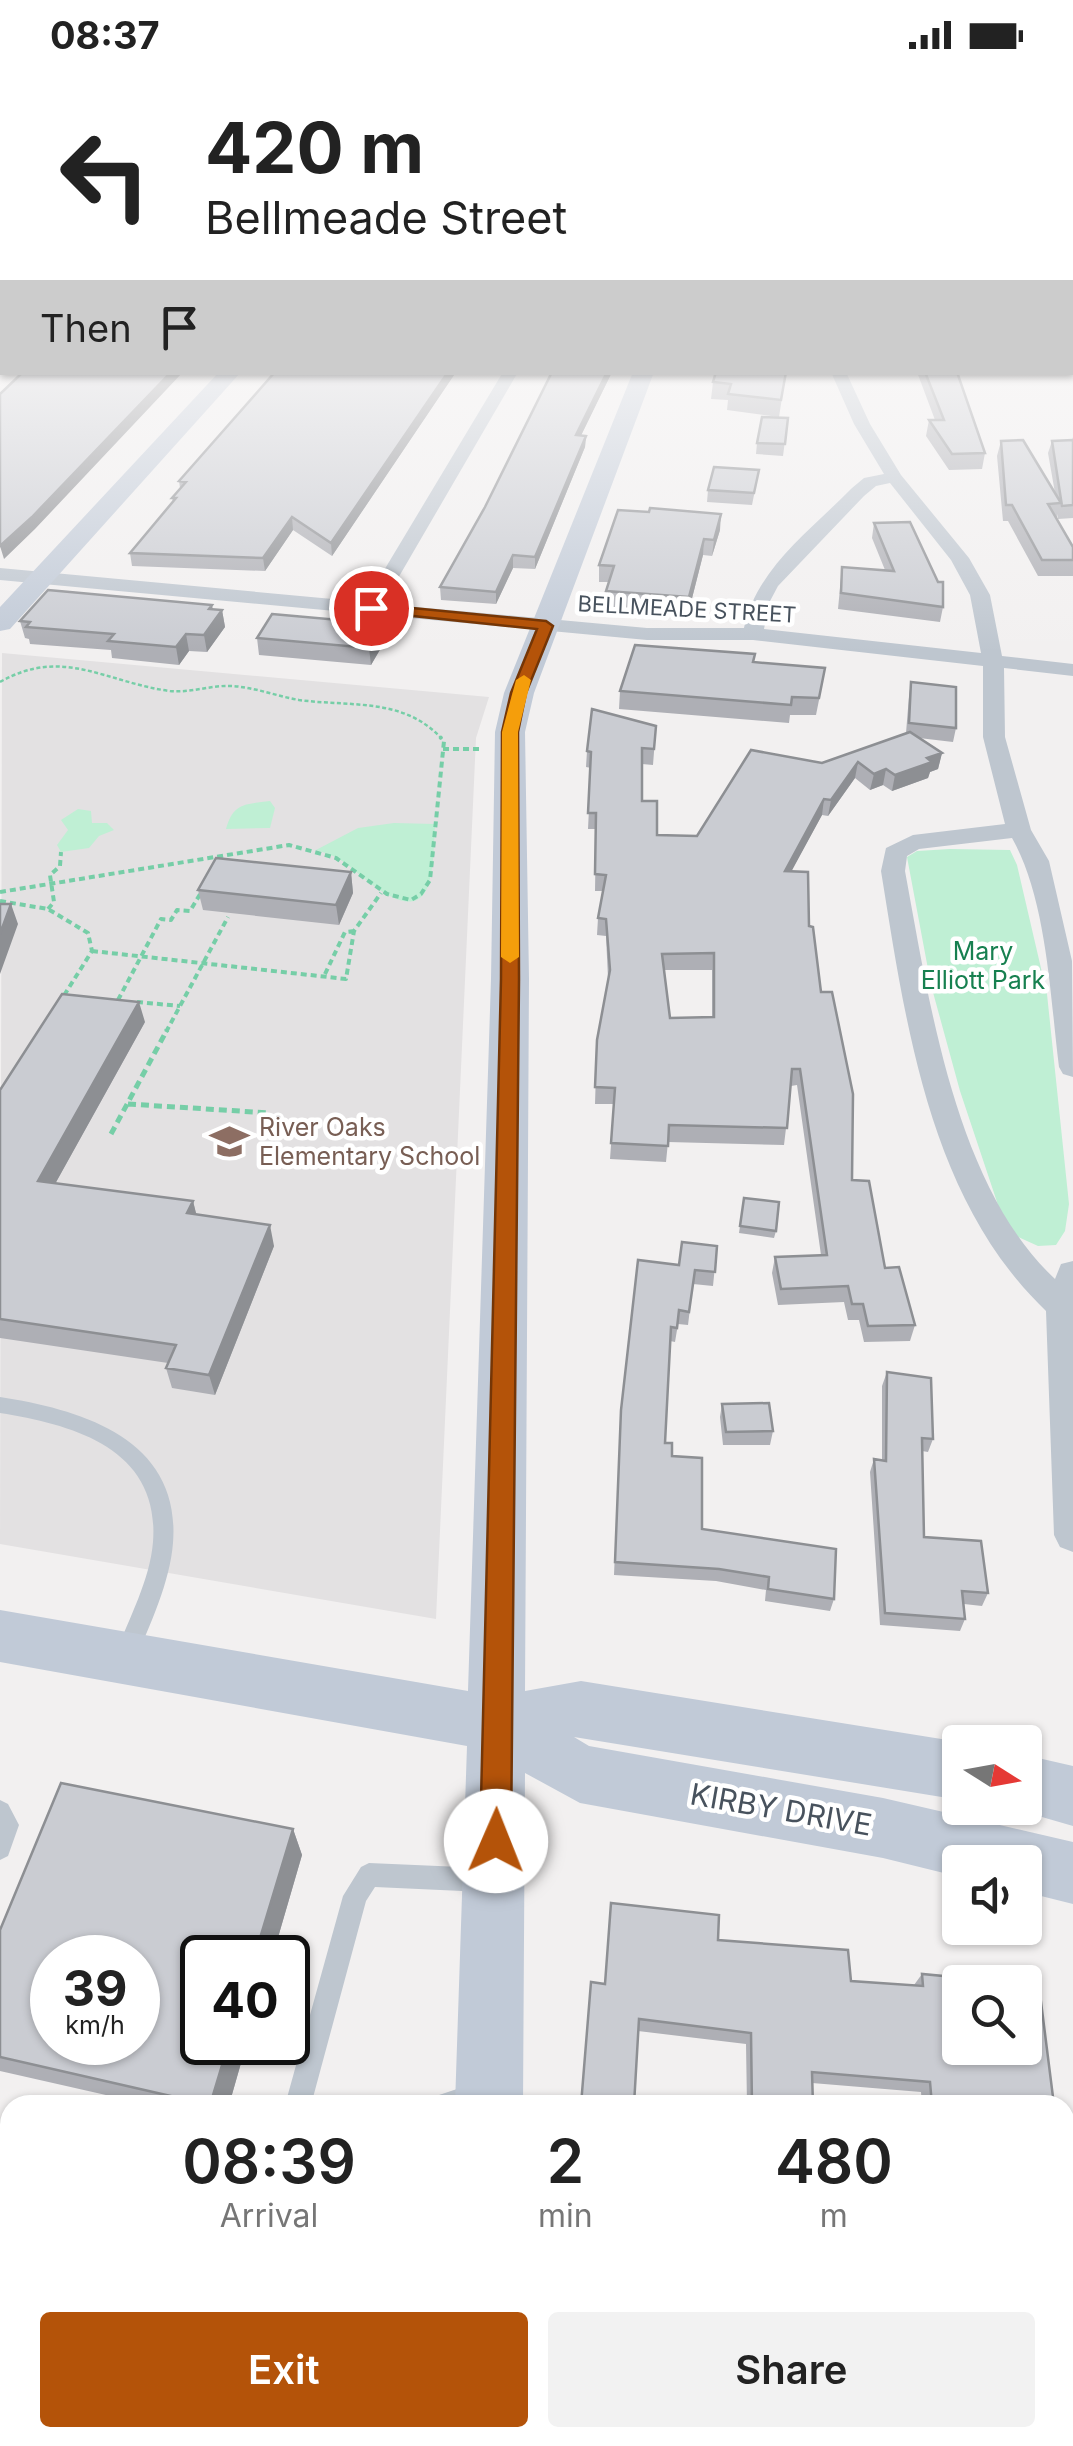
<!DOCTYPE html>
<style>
body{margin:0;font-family:Inter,sans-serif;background:#f2f2f2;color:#222;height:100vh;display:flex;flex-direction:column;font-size:38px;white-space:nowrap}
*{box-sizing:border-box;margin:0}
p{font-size:32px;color:#767676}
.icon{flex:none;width:55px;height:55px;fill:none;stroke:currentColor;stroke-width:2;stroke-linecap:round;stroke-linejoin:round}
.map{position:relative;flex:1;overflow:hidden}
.panel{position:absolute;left:0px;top:2025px;width:1075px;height:352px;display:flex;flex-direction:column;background:#fff;border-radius:30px 30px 0 0;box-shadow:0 2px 8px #0004}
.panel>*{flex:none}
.top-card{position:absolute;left:0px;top:0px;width:1075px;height:305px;box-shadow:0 2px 8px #0004;background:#fff;color:#222;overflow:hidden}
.needle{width:65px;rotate:101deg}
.fabs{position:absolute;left:942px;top:1655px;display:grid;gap:20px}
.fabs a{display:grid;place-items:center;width:100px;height:100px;border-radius:10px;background:#fff;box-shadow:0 2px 8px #0004;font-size:50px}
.speed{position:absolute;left:30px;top:1865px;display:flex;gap:20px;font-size:50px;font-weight:700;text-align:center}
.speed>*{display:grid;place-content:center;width:130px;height:130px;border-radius:50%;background:#fff;box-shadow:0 2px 8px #0004;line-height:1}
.speed small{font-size:25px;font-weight:400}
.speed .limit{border:5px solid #111;border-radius:15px;background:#fff;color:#111}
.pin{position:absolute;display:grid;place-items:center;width:85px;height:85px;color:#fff;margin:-42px;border:5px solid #fff;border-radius:50%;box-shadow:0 2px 10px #0007}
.me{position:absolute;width:110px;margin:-55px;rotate:1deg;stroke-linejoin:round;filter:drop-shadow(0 0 8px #0008)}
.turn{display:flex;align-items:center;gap:35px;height:210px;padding:0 40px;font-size:45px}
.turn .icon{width:130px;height:130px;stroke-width:2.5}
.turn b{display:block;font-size:70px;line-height:85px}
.then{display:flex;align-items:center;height:95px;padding:0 40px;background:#0003;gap:20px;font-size:38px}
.eta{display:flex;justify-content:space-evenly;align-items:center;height:170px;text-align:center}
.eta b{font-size:60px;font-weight:600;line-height:70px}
.action{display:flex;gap:20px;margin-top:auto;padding:20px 40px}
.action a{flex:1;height:115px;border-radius:10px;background:#b45309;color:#fff;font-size:40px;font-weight:600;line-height:115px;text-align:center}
.action a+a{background:#f2f2f2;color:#222}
.status{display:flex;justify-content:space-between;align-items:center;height:70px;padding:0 50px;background:#fff;direction:ltr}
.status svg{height:28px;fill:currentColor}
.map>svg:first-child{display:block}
</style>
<div class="status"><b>08:37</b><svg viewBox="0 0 49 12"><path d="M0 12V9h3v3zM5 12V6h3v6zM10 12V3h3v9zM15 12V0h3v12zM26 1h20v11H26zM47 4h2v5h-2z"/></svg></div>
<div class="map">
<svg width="1073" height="2376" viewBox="0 0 1073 2376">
<rect width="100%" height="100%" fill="#f2f0f0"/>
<path fill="#e3e1e2" d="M2,583L489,627L476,668L436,1549L0,1474Z"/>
<path fill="#bfefd4" d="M270,731L275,738L270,758L226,759C233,733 245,734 270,731Z
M78,739L91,741L92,753H107L114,760L99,766L89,778L61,782L57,775L68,760L61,750Z
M394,753L435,754C434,772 434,792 430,809C418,863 362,805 344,792C335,786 326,783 316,780L358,758Z
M950,779L1010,780L1017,795L1047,924L1069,1134L1065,1161L1056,1175L1038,1176L1016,1166L999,1138L960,1021L931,915L907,787L917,781Z"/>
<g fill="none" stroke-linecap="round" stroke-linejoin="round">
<path stroke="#76cea7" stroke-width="2.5" stroke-dasharray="4 2.5" stroke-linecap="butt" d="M0,612C63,576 107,613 170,621C191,623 211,615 231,616C254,617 276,626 299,630C350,637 404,627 442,669"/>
<path stroke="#76cea7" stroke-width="4" stroke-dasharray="6 4" stroke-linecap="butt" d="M443,679H480
M0,822L289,775L336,788L387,824L411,830L421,824L430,810L444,671L440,667
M0,831L48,839L88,863L92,881L63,927
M48,839L54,832L50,805L60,796L61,782
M92,881L346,909L354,861L381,823
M325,904L345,862L355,861
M118,930L161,849L171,850L177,840L190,841L202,821
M137,932L180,936
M166,962L228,847"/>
<path stroke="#76cea7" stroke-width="5" stroke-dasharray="8 5" stroke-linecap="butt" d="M128,1034L270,1043
M111,1064L167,960"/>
<path fill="#bec6cf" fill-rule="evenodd" d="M0,1327C83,1340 181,1369 173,1473C170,1512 150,1555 135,1590L127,1593L119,1590L116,1583C129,1548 150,1510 153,1472C160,1379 75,1355 0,1343Z
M0,1730L8,1734L19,1755L8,1786L0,1790Z
M369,1793L484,1798L493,1801L496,1810L493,1819L484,1822L375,1817L366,1831L311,2035H285L343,1826L361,1797Z
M475,2013L484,2017L488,2026L484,2035H432L436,2026Z
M0,2098L10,2100V2128L0,2126Z
M1065,2169H1073V2197H1065Z
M225,2368H284L288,2376H228Z"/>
<path fill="#bec6cf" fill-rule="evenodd" d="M503,302H518L383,534L647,558H744C756,499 811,460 852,418L864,408L884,404L854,354L831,302H846L870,354L901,405L969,488L990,525L1002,586L1073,594V606L1004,598L1005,667L1031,760L1049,791L1072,891L1073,1007L1063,1004L1059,997C1050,926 1047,830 1012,768L919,779L907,786L905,801C929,930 955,1116 1055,1209L1061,1194L1073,1191V1482L1060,1477L1054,1465L1046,1241C929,1129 906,955 881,801L886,778L913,765L1005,754L983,667V596L753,570H647L0,510V498L365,532ZM890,413L951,490L970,525L981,583L764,559L769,533L778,516L864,426L876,416Z"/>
<path fill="#c1cad7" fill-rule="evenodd" d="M1072,261H1073V273H1072Z
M219,302H241L10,559L0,561V537Z
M633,302H654L534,623L525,662L529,909L525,1621L581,1611L960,1672V1730L574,1667L589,1676L883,1728L1073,1772V1834L1025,1822V1792H960V1807L883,1788L580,1733L525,1703L523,2035H455L467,1676L0,1592V1540L468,1621L491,909L495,662L504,623Z
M1025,1685L1073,1696V1756L1011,1738H1025Z
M443,2368H520L521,2376H443Z"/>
</g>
<path fill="#aeafb5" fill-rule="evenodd" d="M275,302H456L332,486L293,460L265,501L132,496L130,483L173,432L172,428L180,418L179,411Z
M552,302H612L581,365L586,366L585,377L535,499L513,498L496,534L441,530L440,517L485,437Z
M786,302L779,347L727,340L728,330L711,329L713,312Z
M917,302H957L985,383L982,399L949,400L926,366L929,350H935Z
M788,348L783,386L756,384L757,373Z
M1073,367V448L1058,449V444L1057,449L1073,477V506H1038L1008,451H1003L997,386L1001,371L1055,423L1048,383L1052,371L1072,370Z
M759,400L752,435L707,432L708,420Z
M874,453L943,537L940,552L838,539L842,497L885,500L872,468Z
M720,460L712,486L703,485L688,544L605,538L606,521L609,512H599V495Z
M213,539L222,540L225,557L207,582L189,581L179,595L112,588L111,580L30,574L29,569L25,568L20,551Z
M257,568L385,571L371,595L259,585Z
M754,592L822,615L816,645H790L789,653L619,639L620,621Z
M911,612L956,658L953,672L919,668L942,683L938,699L930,702L928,708L892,721L883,715L870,720L855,708L828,746L822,745L791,801L809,856L852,1110L885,1198L915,1255L910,1271L864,1272L859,1250H848L844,1232L778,1235L772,1203L775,1187L821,1185L797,1015L791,1016L784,1075L668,1072L666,1092L610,1089L614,1034H595L597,970L608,908L606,866L597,865L598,848L603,821H595L596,759H588L591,698L586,697L587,681L656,656L653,695L642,694V731L657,765L697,766L822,693L906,663L909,626ZM664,900H712V947L670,948Z
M351,802L353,823L339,855L203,840L198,820Z
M145,952L55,1114L193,1131L196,1144L274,1176L215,1325L172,1318L166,1298L168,1293L0,1268V1020Z
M744,1128L776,1161L774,1168L739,1163Z
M717,1176L713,1216L693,1214L688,1255L678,1254L675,1272L670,1271L665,1373L672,1386L702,1459L834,1529L830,1541L765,1531L766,1520L716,1511L614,1505L621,1340L679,1195Z
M887,1302L933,1369L928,1382L922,1381L924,1467L988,1523L982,1536L964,1534L965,1549L960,1561L880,1555L870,1402L874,1389L882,1390V1316Z
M722,1334L773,1361L770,1375H723L720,1347Z
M293,1759L302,1785L272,1888H202L247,1972L229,2035H150L0,2001V1860Z
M718,1870L851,1911L914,1915L922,1904L1054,2035H922L921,2022L812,2013L813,2035H747L746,1974L638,1961L604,1914Z
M994,2368H1065L1073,2376H994Z"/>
<path fill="#8d8f93" d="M171,302H183L35,459L4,489L0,476Z
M448,302H456L332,486L331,473Z
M607,302H612L576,376V365Z
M586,366L585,377L535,499V487Z
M721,444L720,460L712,486L714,470Z
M292,447L293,460L265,501L263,488Z
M704,469L703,485L688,544L689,527Z
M513,485V498L496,534V522Z
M212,535L215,551L222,540L225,557L207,582L204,565L209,539Z
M384,554L385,571L371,595L369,578Z
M186,564L189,581L179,595L176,577Z
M942,683L938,699L930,702L928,708L892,721L895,705L927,688Z
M858,692L855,708L828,746L831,730Z
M886,699L883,715L870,720L874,704Z
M824,729L822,745L783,817L785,801Z
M351,802L353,823L339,855L336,835Z
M11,834L18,854L0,904V864Z
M139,932L145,952L45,1132L38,1111Z
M193,1131L198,1151L187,1143Z
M270,1155L274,1176L215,1325L209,1305Z
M293,1759L302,1785L272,1888H254Z
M229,1972H247L229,2035H210Z
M210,2368H223L222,2369L226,2376H216Z
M401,2368H406V2376H401Z"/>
<path fill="#caccd2" stroke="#8d8f93" stroke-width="2.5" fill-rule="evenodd" d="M23,302H171L32,447L0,476V324Z
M275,302H448L331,473L292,447L263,488L130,483L176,428H172L186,412L179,411Z
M552,302H607L576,365L586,366L535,487L513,485L496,522L440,517L485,437Z
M716,302H786L781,330L728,324L731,314L713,312Z
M925,302H957L985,383L952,384L929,350H944Z
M762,347L788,348L785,374L757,373Z
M1023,370L1061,433L1048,434L1073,477V490H1042L1012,435H1006L1001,371Z
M1073,370V435L1062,436L1052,371Z
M714,397L759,400L754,423L708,420Z
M650,438L721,444L714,470L704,469L689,527L606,521L614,496L599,495L618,440L649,442Z
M910,452L938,512H943V537L841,523L842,497L894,501L874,453Z
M48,520L212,535L209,539L222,540L204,565L186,564L176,577L108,571L114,564L26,557L30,552L20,551Z
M272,544L384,554L369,578L257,568Z
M635,575L755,584L753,592L825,598L819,628L792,627L791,635L620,621Z
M911,612L956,617V658L909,653Z
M592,639L656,656L654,679L642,678V731H657V765L697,766L751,680L822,693L910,662L942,683L927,688L932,692L895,705L886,699L874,704L858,692L831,730L824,729L785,801L808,802L809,856L813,857L821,922H832L853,1024L852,1110L869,1111L885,1198L899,1197L915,1255L868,1256L863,1234H852L848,1216L781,1219L775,1187L827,1185L800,999H792L787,1058L669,1055L668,1076L611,1073L615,1018L595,1017L597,970L610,900L606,849L598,848L606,805L595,804L596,743H588L591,682L587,681ZM714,883V947L670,948L662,884Z
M216,788L351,802L336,835L198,820Z
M0,834H11L0,864Z
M62,924L139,932L38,1111L193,1131L187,1143L270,1155L209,1305L166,1298L176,1275L0,1249V1020Z
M744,1128L779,1132L776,1161L740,1156Z
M682,1172L717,1176L715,1202L695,1200L689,1242L679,1240L677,1258L671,1257L665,1373H672V1386L702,1388V1459L836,1479L834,1529L768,1519L769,1507L719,1499L615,1492L621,1340L638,1190L679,1195Z
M887,1302L931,1308L933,1369L922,1368L924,1467L981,1471L988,1523L962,1521L965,1549L885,1543L874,1389L886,1391Z
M769,1333L773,1361L726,1362L722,1334Z
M61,1713L293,1759L254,1888H202V1972H229L210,2035L0,1987V1860ZM52,1888H138V1972H52Z
M611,1833L719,1845L718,1870L848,1880L851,1911L923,1916L922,1904L1006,1912H960V1978H1025V1914L1039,1916L1054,2035H932L930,2012L812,2002L813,2035H752L751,1963L639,1949L634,2035H581L591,1912L605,1914Z
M0,2195L10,2197V2368H210L216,2376H0Z
M1065,2207L1073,2209V2376H1007V2368H1065Z
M280,2368H401V2376H281L283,2374Z"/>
<linearGradient id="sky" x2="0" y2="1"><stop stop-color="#83c1ea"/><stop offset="0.43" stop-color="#f9f8f8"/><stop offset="1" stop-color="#f9f8f8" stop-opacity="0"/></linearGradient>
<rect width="1073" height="582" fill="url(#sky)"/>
<path fill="#b45309" stroke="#753606" stroke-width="2.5" d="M371,534L546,551L553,556L526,623L518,662L519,909L511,1771L507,1782L496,1787L485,1782L480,1771L501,909L502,662L511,623L537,559L366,541V535Z"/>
<path fill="#f59e0b" d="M524,605L531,610L518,662L519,887L510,893L501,887L502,662L516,610Z"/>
<defs>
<symbol id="school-bare" viewBox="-9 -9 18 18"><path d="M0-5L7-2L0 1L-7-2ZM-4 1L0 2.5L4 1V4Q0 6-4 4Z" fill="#8d6e63" stroke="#fff" stroke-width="2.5" paint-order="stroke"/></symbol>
</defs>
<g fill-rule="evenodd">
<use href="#school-bare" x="202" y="1044" width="55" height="55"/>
</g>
<g text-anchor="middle" stroke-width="9" stroke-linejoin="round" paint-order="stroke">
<g font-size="22" fill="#48525d" stroke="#fff">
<text transform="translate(687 539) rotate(3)" y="8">BELLMEADE STREET</text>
</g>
<g font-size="25" fill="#178050" stroke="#fff">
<text x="983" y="890">Mary<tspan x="983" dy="29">Elliott Park</tspan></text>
</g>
<g font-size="25" fill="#785e54" stroke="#fff" text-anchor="start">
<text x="259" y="1066">River Oaks<tspan x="259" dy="29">Elementary School</tspan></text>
</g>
<g font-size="30" fill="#48525d" stroke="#fff">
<text transform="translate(781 1740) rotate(10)" y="10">KIRBY DRIVE</text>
</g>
</g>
</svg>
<div class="fabs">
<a><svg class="needle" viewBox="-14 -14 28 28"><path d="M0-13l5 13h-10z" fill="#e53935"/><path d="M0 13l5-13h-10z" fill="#767676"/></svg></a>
<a><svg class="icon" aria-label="sound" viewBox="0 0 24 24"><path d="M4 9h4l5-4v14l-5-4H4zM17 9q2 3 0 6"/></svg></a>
<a><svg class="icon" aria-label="search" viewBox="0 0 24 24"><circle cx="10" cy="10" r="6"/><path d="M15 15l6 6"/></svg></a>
</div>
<div class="speed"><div>39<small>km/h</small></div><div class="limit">40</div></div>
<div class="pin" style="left:371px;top:538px;background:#d93025"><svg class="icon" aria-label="arrive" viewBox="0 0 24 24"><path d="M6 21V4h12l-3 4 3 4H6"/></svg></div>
<svg class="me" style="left:496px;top:1771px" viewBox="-20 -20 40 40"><circle r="19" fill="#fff"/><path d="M0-13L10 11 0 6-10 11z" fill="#b45309"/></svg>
<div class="top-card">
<div class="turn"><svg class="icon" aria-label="left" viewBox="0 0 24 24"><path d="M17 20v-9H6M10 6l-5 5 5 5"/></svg><div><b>420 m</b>Bellmeade Street</div></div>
<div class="then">Then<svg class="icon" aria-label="arrive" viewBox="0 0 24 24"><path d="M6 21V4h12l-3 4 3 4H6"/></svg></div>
</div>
<section class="panel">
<div class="eta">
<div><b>08:39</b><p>Arrival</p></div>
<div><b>2</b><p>min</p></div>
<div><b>480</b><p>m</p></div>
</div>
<div class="action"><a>Exit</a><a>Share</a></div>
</section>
</div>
